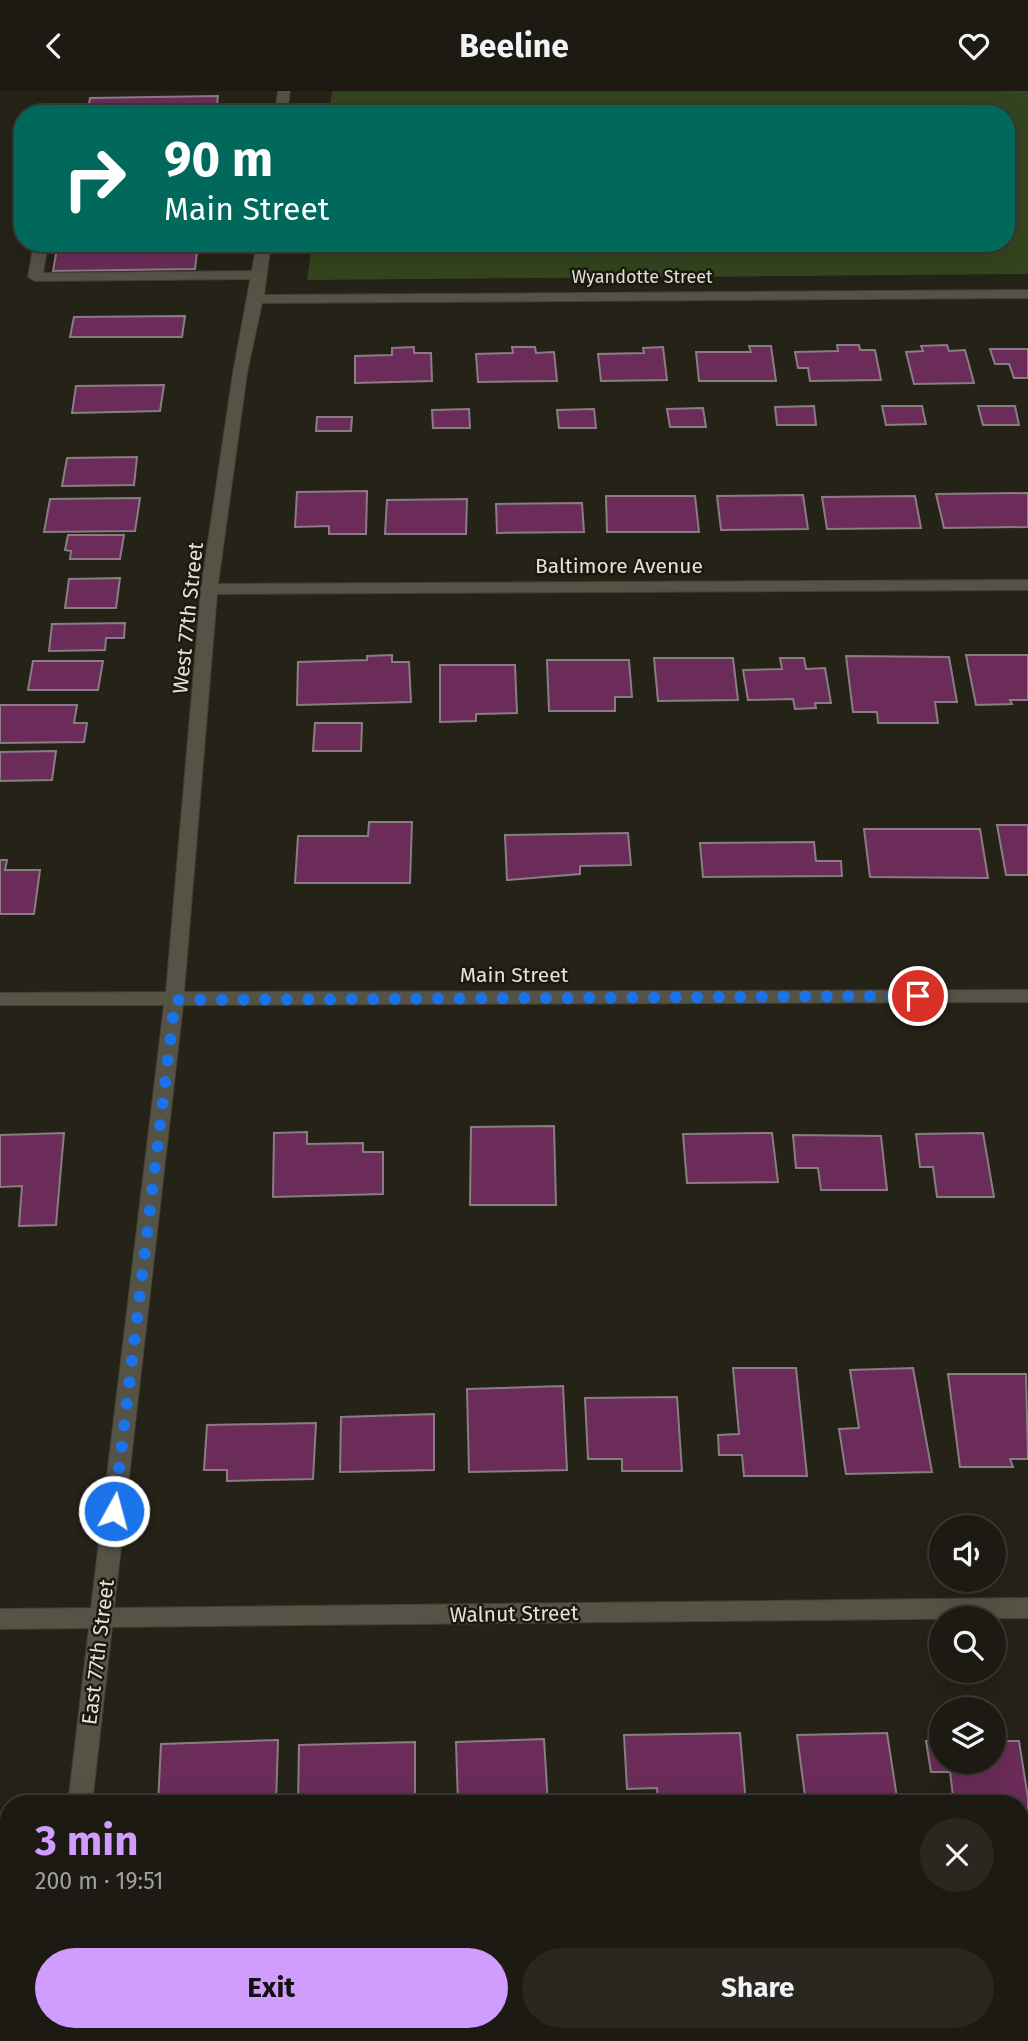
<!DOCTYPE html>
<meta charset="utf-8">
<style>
body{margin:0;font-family:"Fira Sans",sans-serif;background:#292720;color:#f1f3f6;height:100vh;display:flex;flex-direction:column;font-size:26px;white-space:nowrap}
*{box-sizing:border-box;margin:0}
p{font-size:23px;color:#a0a19f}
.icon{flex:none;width:38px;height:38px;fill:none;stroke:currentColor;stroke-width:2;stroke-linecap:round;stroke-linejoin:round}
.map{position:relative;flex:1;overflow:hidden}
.side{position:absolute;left:0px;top:1704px;width:1029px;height:247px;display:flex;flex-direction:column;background:#1c1a12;border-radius:28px 28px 0 0;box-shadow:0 7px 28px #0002,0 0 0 2px #3a3832}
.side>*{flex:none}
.hud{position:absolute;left:14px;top:14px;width:1001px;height:147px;border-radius:28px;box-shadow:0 7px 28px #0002,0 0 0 2px #3a3832;background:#00695c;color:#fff;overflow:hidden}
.buttons{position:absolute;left:929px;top:1424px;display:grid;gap:14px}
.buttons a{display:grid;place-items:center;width:77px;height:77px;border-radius:50%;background:#1c1a12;box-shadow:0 7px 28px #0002,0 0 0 2px #3a3832;font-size:35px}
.pin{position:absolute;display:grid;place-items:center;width:60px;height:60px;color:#fff;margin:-30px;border:4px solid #fff;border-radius:50%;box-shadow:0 2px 7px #0007}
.me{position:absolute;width:77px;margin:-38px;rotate:7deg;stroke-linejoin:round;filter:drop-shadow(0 0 5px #0008)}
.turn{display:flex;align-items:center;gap:24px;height:147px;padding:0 35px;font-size:32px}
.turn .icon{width:91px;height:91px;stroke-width:2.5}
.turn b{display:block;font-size:49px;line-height:60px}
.round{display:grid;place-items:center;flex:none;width:74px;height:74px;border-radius:37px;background:#292720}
.headline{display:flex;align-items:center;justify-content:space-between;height:119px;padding:0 35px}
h1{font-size:42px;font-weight:700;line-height:52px;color:#d09dff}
.button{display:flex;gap:14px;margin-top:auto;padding:14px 35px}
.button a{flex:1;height:80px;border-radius:42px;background:#d09dff;color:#111;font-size:28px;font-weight:700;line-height:80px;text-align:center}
.button a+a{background:#292720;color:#f1f3f6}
header{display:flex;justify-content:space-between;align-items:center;height:91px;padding:0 35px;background:#1c1a12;font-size:32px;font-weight:700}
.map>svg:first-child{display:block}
</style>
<header><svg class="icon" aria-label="back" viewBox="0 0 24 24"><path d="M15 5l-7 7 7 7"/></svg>Beeline<svg class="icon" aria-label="heart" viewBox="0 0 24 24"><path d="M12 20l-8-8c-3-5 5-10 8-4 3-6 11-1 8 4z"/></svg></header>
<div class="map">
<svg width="1028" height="1950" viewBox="0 0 1028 1950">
<rect width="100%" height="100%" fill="#252218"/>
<path fill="#33451e" d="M332,0H1028V183L307,189L312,152H1006V23H329Z"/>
<path fill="#6b2c59" stroke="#897d84" stroke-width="2" d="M218,5L216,23H87L90,7Z
M58,152H198L195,178L53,180Z
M185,225L182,246H70L74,226Z
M837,254H859L860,259H875L881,289L810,290L808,277H798L795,261L838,260Z
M947,254L949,260L965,259L974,292L914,293L906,261L923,260L921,255Z
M749,255H771L776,290H699L696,261H751Z
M414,256V262H431L432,290L355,292V265L392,264V257Z
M512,256H535L536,262L554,261L557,290L478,291L476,263L513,262Z
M663,256L667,289L601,290L598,263L644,262L643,257Z
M990,258H1028V287H1014L1009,273H995Z
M164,294L160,320L72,322L76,295Z
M814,315L816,334H777L775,316Z
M882,315H922L926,333L886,334Z
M978,315H1015L1019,334H983Z
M703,317L706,336H670L667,318Z
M469,318L470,337H433L432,319Z
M594,318L596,337H559L557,319Z
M317,326H352L351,340H316Z
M137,366L134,394L62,395L67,367Z
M367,400L366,443H329V435L295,436L297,401Z
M1028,402V436L944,437L936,403Z
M803,404L808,438L721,439L717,405Z
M606,405H695L699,441H607Z
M915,405L921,437L827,438L822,406Z
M140,407L135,440L44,441L50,408Z
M467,408L466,443H385L387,409Z
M582,412L584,441L497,442L496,413Z
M68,444H124L120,468H70L71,460L65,459Z
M120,487L116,517H65L69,488Z
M125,532L124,547H106L105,559L49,560L52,533Z
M392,564V571H409L411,611L297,614L298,571L367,569V565Z
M966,564H1028V609H1010L1012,613L976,614Z
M846,565L949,566L957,611H935L938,632H878L877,621H853Z
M654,567H733L738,609L658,610Z
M780,567H804L806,578L825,577L831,612H815L816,617L795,618L793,608L748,609L743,579L782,578Z
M547,569H629L632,606H615V620H549Z
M33,570H103L98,599H28Z
M440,574H515L517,622L476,623V630L440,631Z
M0,614H77L74,632H87L84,651L0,652Z
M315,632H362L361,660H313Z
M56,660L52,689L0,690V661Z
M369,731H412L410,792H295L298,745H368Z
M997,734H1028V784H1006Z
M864,738H980L988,787L870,786Z
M628,742L631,774L580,775V783L507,789L505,744Z
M814,751L816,770H841L842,785L703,786L700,752Z
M0,769H7L5,779H40L34,823H0Z
M554,1035L556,1114H470L471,1036Z
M307,1041V1053L363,1052V1061H383V1103L273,1106L274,1042Z
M64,1042L56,1134L19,1135L22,1095L0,1096V1044Z
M772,1042L778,1091L687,1092L683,1043Z
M983,1042L994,1106H937L933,1076H920L916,1043Z
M793,1044L881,1045L887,1099H821L818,1077H796Z
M733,1277H796L807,1385H744L742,1364H719L718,1344L739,1343Z
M913,1277L932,1381L846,1383L839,1338L859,1337L850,1279Z
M948,1283H1026L1028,1368H1010L1013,1376H960Z
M563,1295L567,1379L469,1381L467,1298Z
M677,1306L682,1380H622V1368H588L585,1307Z
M434,1323V1379L340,1381L341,1326Z
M316,1332L313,1388L227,1390V1379H204L207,1334Z
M740,1642L746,1713H658L657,1697L627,1698L624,1644Z
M887,1642L898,1713H806L797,1644Z
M544,1648L548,1713H458L456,1651Z
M278,1649L276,1713H158L161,1653Z
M926,1650H942V1671H994V1650H1019L1028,1707V1765H1020V1713H954L950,1681H931Z
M415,1651V1713H298L299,1654Z"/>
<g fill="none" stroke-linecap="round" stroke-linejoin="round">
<defs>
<path id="service" d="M34,152H48L43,182L260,180L267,184L260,188L35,190L28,186Z"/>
<path id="minor" d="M278,0H290L287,23H275Z
M257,152H271L264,204L1028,199V207L262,212L247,282L218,493L1028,489V499L217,503L184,901L1028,899V911L183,914L114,1517L1028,1507V1527L112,1536L92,1713H68L89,1537L0,1538V1518L91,1517L164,914H0V902L166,901L201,498L233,282Z
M41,1942H67L66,1950H40Z"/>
</defs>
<use href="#service" stroke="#413f37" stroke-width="2"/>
<use href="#minor" stroke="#413f37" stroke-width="2"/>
<use href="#service" fill="#555246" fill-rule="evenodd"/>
<use href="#minor" fill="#555246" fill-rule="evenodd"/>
</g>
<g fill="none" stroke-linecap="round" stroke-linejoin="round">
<path stroke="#1a73e8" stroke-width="12" stroke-dasharray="0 21.6" d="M114,1420L175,909L918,905"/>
</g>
<g text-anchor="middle" stroke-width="5" stroke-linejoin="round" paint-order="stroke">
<g font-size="18" fill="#e3e1da" stroke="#1c190f">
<text x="642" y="192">Wyandotte Street</text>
</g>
<g font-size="21" fill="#e3e1da" stroke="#1c190f">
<text x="619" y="482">Baltimore Avenue</text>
<text transform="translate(188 527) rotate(-84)" y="7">West 77th Street</text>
<text x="514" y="891">Main Street</text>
<text transform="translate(514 1523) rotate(-1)" y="7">Walnut Street</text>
<text transform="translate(98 1561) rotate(-83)" y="7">East 77th Street</text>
</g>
</g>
</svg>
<div class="buttons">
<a><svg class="icon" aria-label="sound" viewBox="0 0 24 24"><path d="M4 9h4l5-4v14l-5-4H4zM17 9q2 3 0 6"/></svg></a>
<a><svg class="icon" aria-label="search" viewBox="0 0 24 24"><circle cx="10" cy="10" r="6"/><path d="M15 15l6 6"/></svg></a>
<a><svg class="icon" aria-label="layers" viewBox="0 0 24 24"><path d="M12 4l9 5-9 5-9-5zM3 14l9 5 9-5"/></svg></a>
</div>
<div class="pin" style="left:918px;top:905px;background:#d93025"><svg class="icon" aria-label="arrive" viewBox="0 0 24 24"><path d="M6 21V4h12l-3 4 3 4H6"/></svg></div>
<svg class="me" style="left:114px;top:1420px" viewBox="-20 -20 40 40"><circle r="17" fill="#1a73e8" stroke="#fff" stroke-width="3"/><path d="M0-11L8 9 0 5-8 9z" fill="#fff"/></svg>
<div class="hud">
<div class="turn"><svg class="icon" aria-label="right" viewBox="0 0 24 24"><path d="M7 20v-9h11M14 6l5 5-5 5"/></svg><div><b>90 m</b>Main Street</div></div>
</div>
<section class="side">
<div class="headline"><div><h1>3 min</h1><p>200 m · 19:51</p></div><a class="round"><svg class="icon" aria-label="close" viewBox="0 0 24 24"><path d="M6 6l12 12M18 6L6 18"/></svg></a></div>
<div class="button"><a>Exit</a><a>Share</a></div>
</section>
</div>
